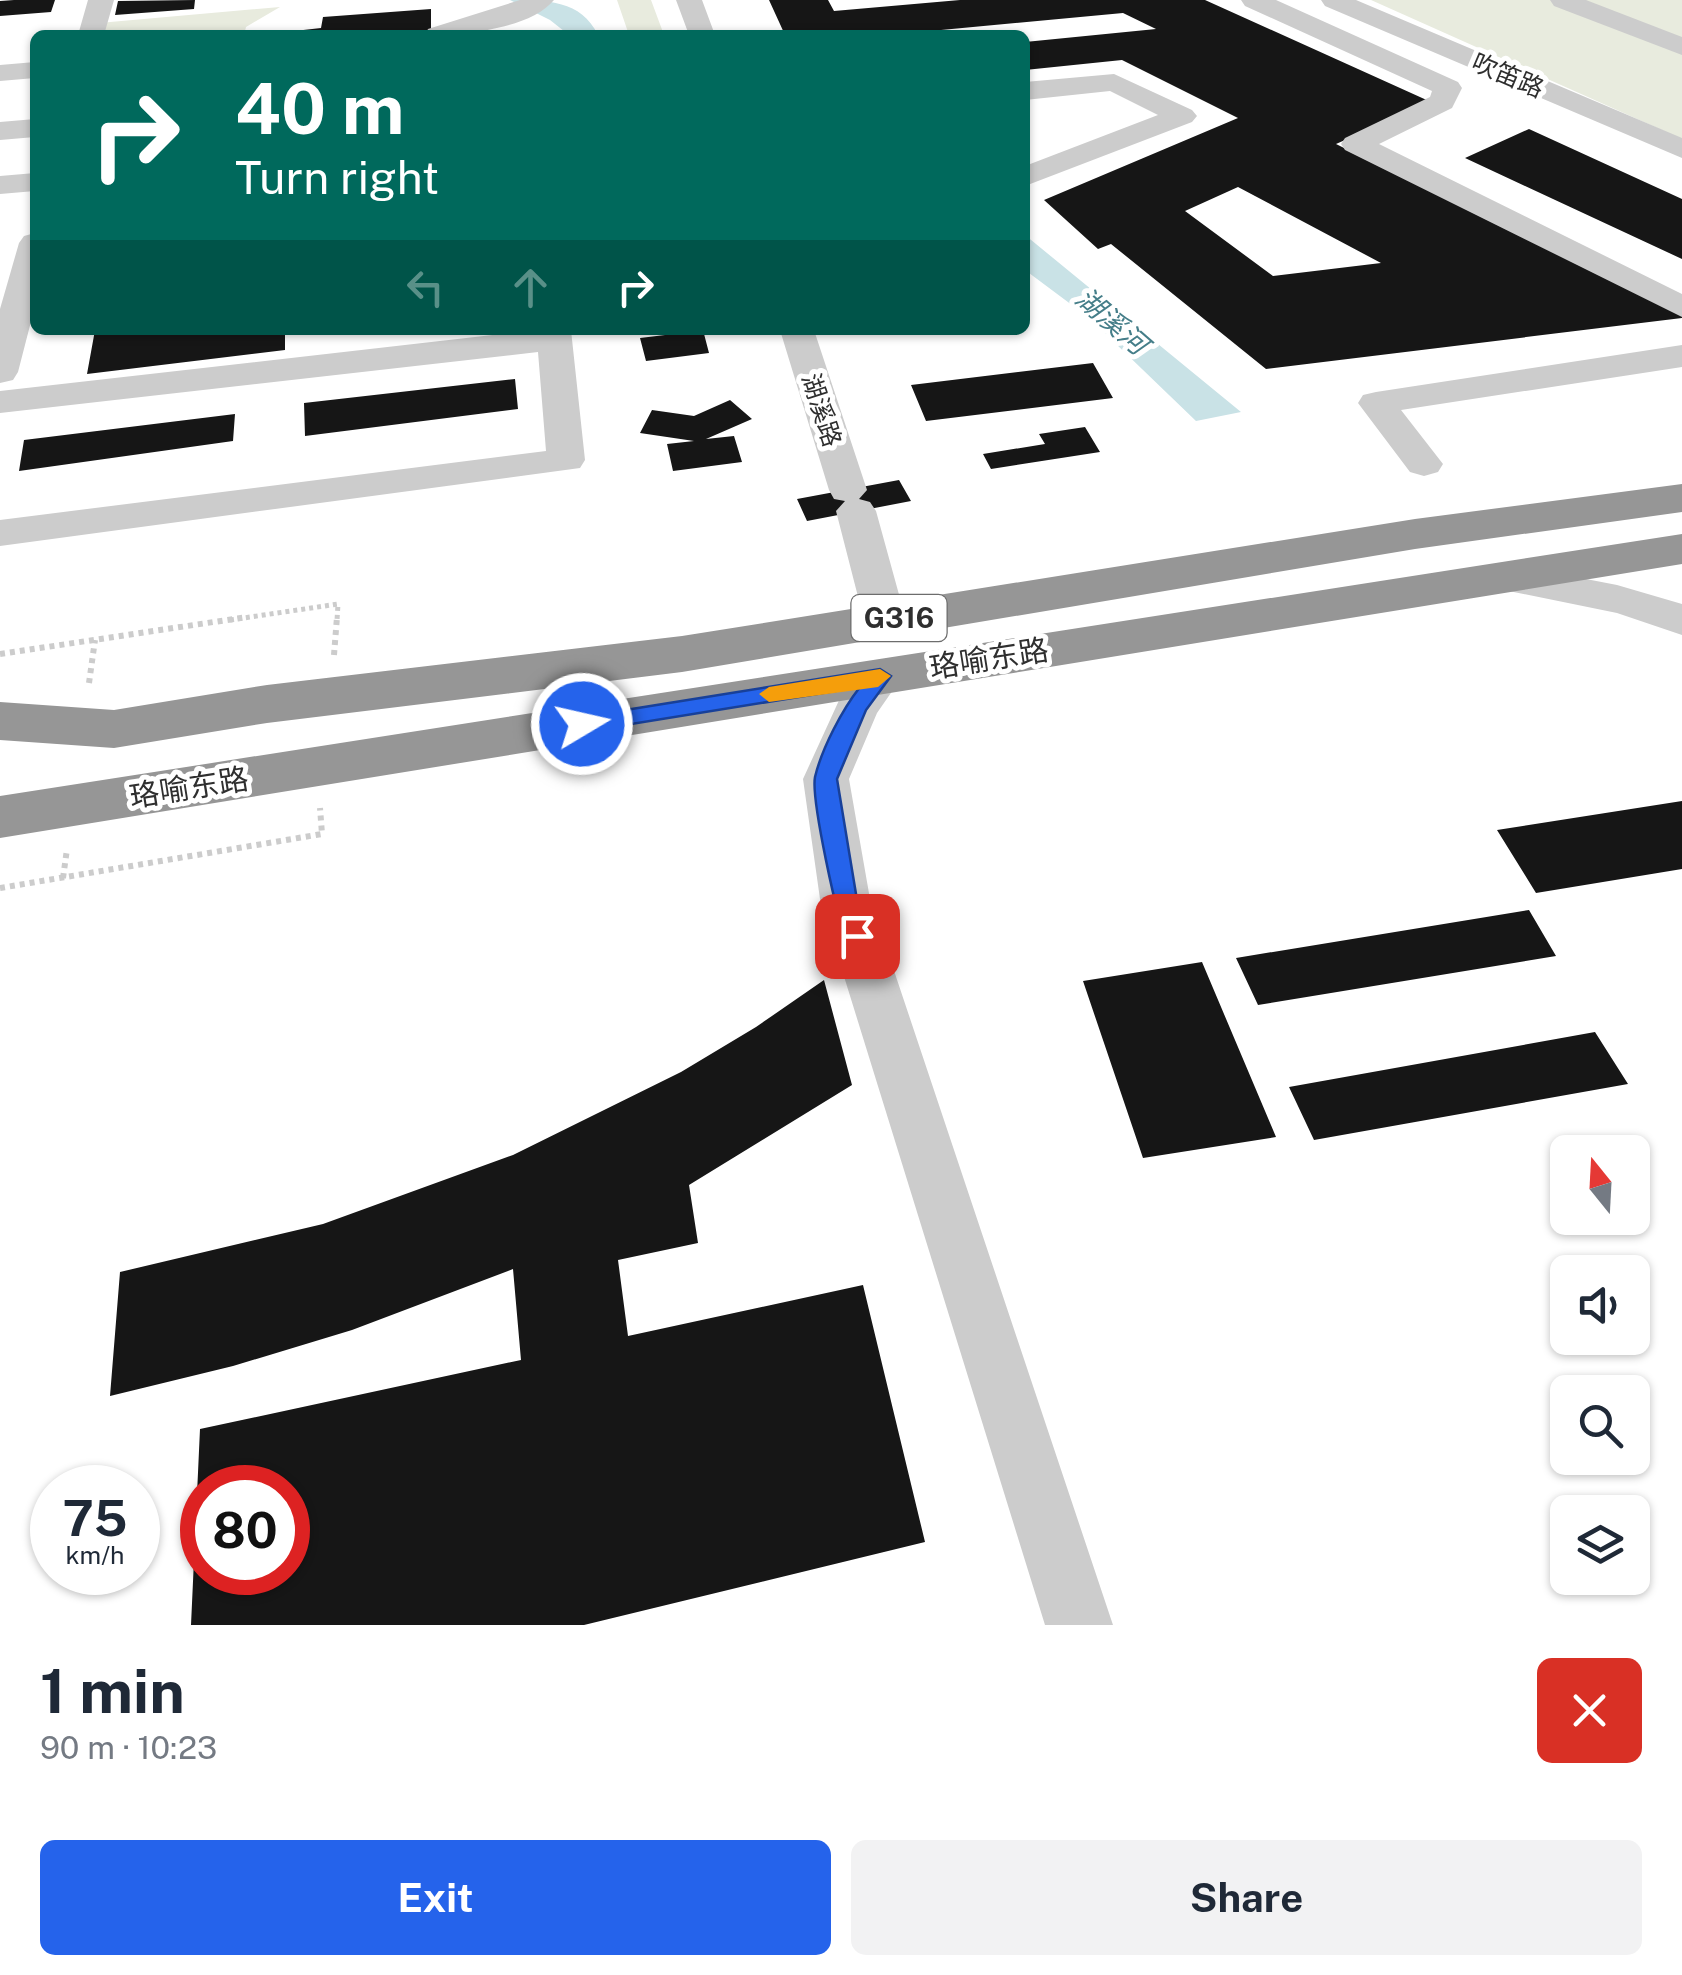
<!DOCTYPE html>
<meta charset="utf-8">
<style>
body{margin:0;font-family:"Public Sans","Noto Sans SC",sans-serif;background:#f2f2f3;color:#1f2937;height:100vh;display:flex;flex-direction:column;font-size:38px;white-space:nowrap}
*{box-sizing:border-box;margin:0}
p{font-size:32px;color:#747a83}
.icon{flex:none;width:55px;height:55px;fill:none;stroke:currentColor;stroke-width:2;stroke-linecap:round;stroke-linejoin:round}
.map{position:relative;height:1625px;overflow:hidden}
.details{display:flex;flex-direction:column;background:#fff;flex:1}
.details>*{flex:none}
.top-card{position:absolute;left:30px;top:30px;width:1000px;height:305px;border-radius:15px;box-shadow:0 2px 8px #0004;background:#00695c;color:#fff;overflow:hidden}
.needle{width:65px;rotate:342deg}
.controls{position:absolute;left:1550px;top:1135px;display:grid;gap:20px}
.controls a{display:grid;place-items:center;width:100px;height:100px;border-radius:15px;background:#fff;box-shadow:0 2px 8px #0004;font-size:50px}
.speed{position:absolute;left:30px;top:1465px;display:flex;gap:20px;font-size:50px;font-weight:700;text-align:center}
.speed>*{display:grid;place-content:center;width:130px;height:130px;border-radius:50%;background:#fff;box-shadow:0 2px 8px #0004;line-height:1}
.speed small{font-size:25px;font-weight:400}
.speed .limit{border:15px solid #d22;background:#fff;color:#111}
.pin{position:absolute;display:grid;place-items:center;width:85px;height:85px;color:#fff;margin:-42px;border-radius:20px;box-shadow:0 5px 15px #0006}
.me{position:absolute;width:110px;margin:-55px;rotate:81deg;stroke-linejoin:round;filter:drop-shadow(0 0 8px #0008)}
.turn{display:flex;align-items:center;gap:35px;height:210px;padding:0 40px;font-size:45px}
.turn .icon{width:130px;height:130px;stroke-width:2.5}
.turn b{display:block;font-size:70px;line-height:85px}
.lanes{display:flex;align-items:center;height:95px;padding:0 40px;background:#0003;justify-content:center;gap:50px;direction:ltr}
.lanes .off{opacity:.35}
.round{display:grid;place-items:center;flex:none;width:105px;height:105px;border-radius:15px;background:#f2f2f3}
.summary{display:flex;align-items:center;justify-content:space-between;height:170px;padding:0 40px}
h1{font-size:60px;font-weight:700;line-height:75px}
.button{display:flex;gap:20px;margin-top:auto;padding:20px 40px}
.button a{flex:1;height:115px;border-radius:15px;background:#2563eb;color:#fff;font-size:40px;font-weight:700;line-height:115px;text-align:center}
.button a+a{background:#f2f2f3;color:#1f2937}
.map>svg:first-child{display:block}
</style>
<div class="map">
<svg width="1682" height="1625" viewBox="0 0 1682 1625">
<rect width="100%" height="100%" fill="#fff"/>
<path fill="#e8ebde" d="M617,0H651L664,35H629Z
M1371,0H1682V139Z
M280,7L246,27L244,35H96L99,23Z"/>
<path fill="#c9e2e6" d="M510,0C547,0 581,0 598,35H569L550,20Z
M1025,235L1241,412L1196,421L1088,317L1025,270Z"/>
<path fill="#161616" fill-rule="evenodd" d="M14,0H55L51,12L0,16V1Z
M195,0L194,9L115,15L118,1Z
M769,0H828L834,11L960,0H1205L1431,102L1336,144L1682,315V318L1266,369L1111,244L1098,249L1044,200L1238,118L1122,60L1025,70V42L1156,29L1123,13L888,35H785ZM1238,187L1381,263L1273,276L1185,211Z
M431,9V30L259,35L321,28L323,17Z
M1529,129L1682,199V259L1465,158Z
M95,330H285V350L87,374Z
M646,330H685L677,334L703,330L709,353L646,361L640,338L665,335Z
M1093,363L1113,398L926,421L911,385Z
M515,379L518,409L305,436L304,403Z
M730,400L752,419L706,439L734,436L742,462L673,471L667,444L694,441L640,433L652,410L694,416Z
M235,414L233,441L19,471L24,440Z
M1085,427L1100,452L991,469L983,454L1045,444L1039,434Z
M899,480L911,501L807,521L797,499Z
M1682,801V869L1536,893L1497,830Z
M1529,910L1556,956L1258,1005L1236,958Z
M1202,962L1276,1137L1143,1158L1083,981Z
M824,980L852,1085L689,1185L698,1243L618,1260L628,1336L863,1285L925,1542L584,1625H191L200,1429L521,1360L513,1269L352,1330L233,1366L110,1396L120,1272L323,1224L513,1155L681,1072L756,1027ZM202,1488H288V1572H202Z
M1595,1032L1628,1084L1314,1140L1289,1087Z"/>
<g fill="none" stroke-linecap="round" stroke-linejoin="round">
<path stroke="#ccc" stroke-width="5" stroke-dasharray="4 4" stroke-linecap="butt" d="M230,620L338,604L337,620"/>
<path stroke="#ccc" stroke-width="6" stroke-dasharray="5 5" stroke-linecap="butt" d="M0,654L247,617
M334,655L337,617
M89,683L95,640
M63,878L67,849
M0,888L322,834L320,808"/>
<path fill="#ccc" fill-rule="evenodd" d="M88,0H114L104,35H78Z
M520,0H554C529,30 461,35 425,35L428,29Z
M676,0H702L715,35H689Z
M1241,0H1276L1458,82L1462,88L1452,108L1379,144L1682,294V317L1345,150L1341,144L1345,138L1430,97L1432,91L1245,6Z
M1321,0H1356L1682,138V158L1325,6Z
M1550,0H1586L1682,37V55L1554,6Z
M35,62V78L0,81V65Z
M1114,74L1192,110L1197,116L1192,122L1025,186V166L1158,115L1110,91L1025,100V82Z
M35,119V137L0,140V122Z
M35,173V191L0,194V176Z
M35,233V306L18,372L13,380L0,383V309L19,243L24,236Z
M537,330H571L585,460L580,468L0,546V520L546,451L538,352L0,413V391Z
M780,330H814L867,490L859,499L870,502L876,511L906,620L900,630L885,635L870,630L864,620L836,511L845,501L834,499L829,490Z
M1682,345V367L1401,410L1443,464L1438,472L1424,476L1410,472L1358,403L1363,395L1376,392Z
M1504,563L1617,585L1682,604V635L1617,613L1489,587L1483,577L1489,567Z
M880,661L896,666L902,677L877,713L849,779L870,899L1113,1625H1045L820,899L803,779L841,696L864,666Z"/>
<path fill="#969696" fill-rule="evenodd" d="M1682,484V512L1415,549L682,672L267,723L114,748L0,740V702L114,710L267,685L682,636L1415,519Z
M1682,534V564L0,838V796Z"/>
</g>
<path fill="#2563eb" stroke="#184099" stroke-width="2.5" d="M880,669L891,676L866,710L837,779L857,900L869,936L866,943H848C837,921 811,798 815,777C822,748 842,710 860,687L582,732L571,724L582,717Z"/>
<path fill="#f59e0b" d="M880,669L891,676L878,687L769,702L759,694L769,687Z"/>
<g text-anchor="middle" stroke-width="10" stroke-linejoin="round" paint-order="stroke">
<g font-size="25" fill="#2f2f2f" stroke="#fff">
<text transform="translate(1508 75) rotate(23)" y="9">吹笛路</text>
<text transform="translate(822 410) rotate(72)" y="9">湖溪路</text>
</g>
<g font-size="28" font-style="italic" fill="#457e89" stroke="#fff">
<text transform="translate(1112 321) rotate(41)" y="10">湖溪河</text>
</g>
<rect fill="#fff" stroke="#6d6d6d" stroke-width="2.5" x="851.5" y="595" width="95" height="46" rx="8"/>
<g font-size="28" font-weight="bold" fill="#2f2f2f">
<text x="899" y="628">G316</text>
</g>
<g font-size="30" fill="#2f2f2f" stroke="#fff">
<text transform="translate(989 659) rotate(-9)" y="10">珞喻东路</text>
<text transform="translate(189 788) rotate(-9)" y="10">珞喻东路</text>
</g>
</g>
</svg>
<div class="controls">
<a><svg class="needle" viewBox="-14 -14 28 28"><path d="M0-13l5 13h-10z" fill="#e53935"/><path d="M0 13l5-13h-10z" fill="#747a83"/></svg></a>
<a><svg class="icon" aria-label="sound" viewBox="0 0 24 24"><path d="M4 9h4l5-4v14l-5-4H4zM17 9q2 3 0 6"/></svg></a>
<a><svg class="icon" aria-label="search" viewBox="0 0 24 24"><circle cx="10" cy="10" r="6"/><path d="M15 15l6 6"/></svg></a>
<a><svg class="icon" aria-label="layers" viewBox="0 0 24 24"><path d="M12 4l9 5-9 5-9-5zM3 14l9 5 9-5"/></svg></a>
</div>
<div class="speed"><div>75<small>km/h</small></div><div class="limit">80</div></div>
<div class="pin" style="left:857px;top:936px;background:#d93025"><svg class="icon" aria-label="arrive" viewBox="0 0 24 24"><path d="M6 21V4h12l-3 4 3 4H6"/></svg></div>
<svg class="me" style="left:582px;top:724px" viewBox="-20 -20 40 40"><circle r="17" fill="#2563eb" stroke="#fff" stroke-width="3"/><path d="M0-11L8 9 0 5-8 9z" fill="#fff"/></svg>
<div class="top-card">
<div class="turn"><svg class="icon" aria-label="right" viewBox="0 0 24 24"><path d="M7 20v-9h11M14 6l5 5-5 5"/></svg><div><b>40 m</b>Turn right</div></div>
<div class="lanes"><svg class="icon off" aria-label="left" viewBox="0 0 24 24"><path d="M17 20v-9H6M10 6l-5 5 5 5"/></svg><svg class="icon off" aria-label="ahead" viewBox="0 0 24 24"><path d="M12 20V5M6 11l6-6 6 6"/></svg><svg class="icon" aria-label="right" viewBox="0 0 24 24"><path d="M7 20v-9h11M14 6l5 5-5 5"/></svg></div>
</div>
</div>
<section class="details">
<div class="summary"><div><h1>1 min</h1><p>90 m · 10:23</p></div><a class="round" style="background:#d93025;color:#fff"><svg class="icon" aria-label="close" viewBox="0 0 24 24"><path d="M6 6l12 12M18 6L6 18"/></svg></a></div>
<div class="button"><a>Exit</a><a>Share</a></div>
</section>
